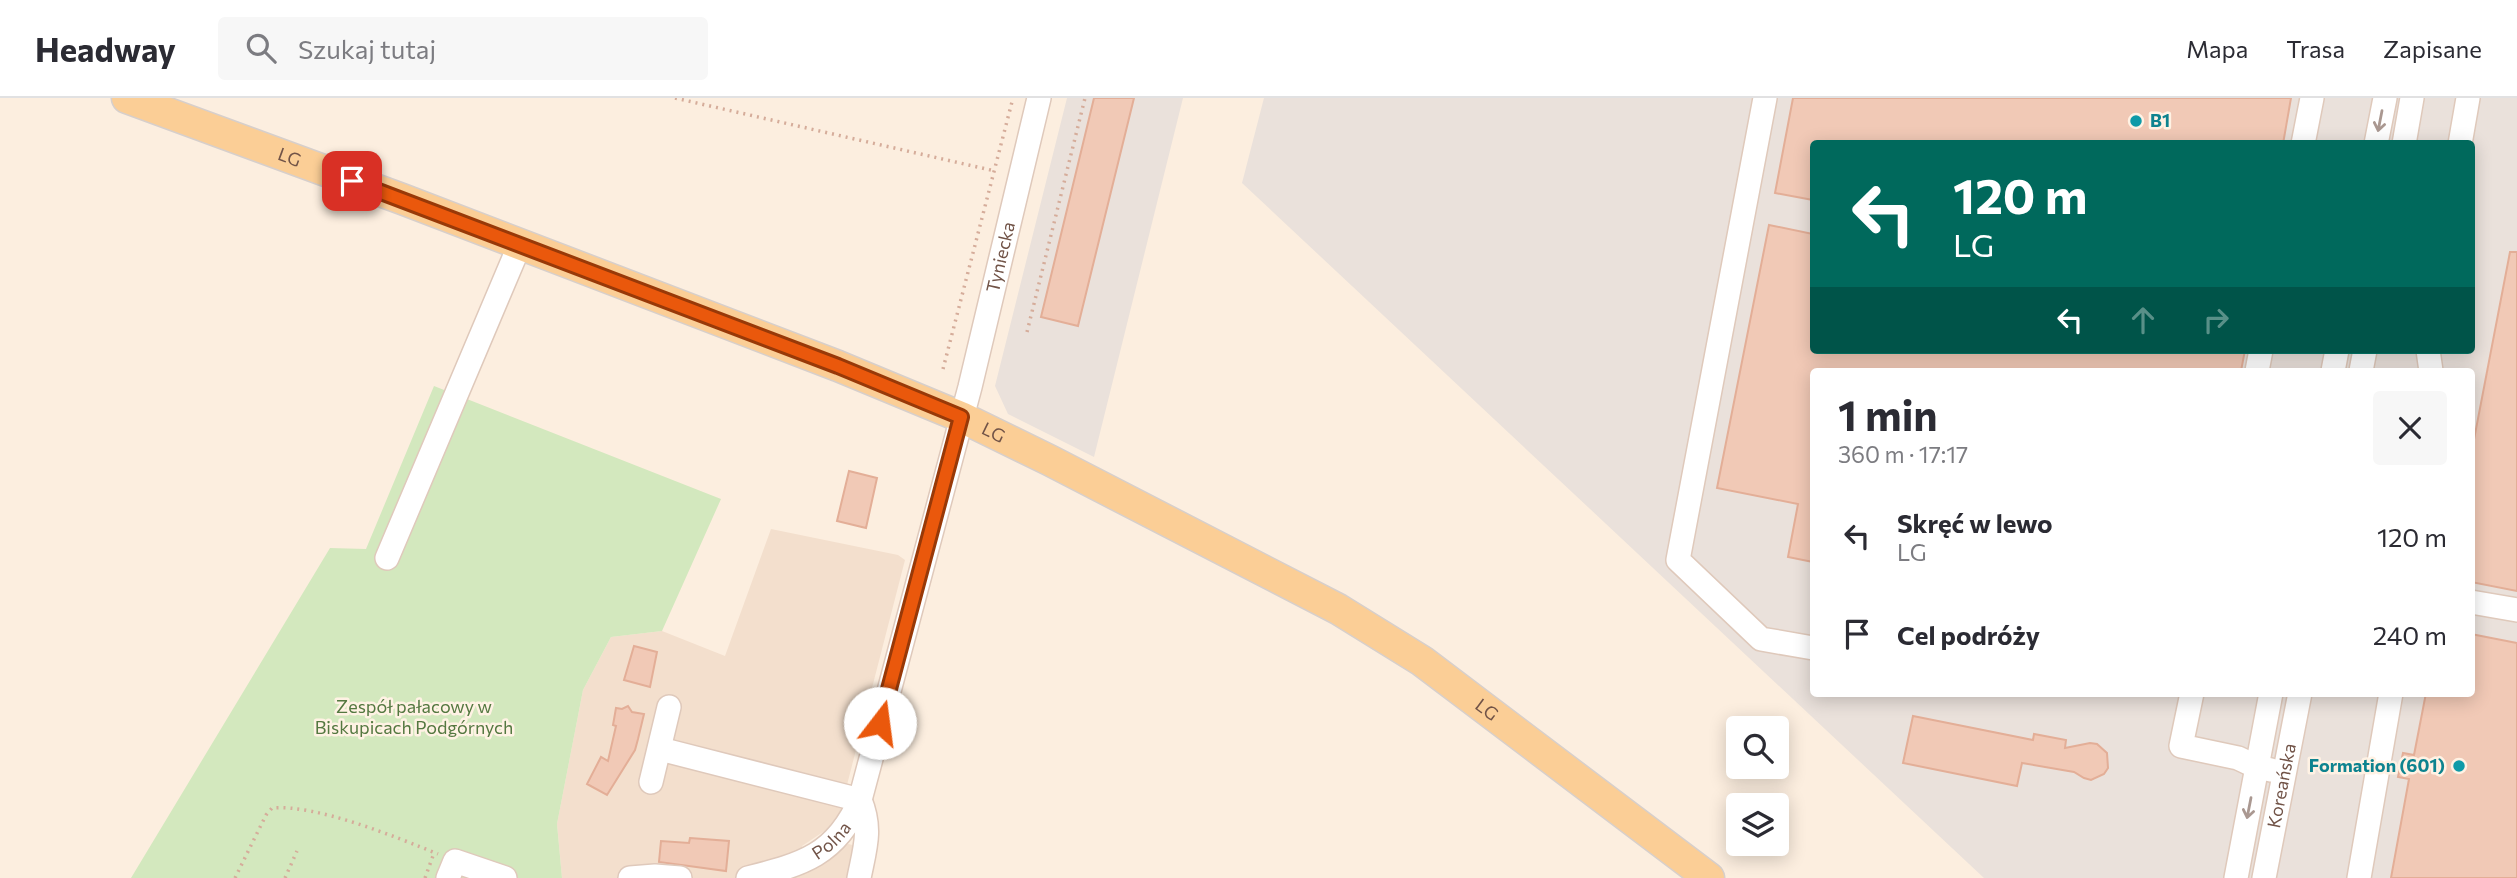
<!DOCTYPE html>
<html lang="pl">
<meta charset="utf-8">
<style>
body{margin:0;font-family:Commissioner,sans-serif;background:#f7f7f7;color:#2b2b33;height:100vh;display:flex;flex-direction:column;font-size:26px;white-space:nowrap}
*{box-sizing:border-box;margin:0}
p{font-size:23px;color:#7c7c81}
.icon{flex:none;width:38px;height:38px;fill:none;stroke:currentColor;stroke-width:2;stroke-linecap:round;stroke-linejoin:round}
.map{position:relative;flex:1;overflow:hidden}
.details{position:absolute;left:1810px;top:270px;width:665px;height:329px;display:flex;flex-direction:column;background:#fff;border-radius:7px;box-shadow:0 4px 18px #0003}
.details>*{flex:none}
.hud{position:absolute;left:1810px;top:42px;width:665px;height:214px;border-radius:7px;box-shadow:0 4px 18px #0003;background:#00695c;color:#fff;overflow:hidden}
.buttons{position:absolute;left:1726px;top:618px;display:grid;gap:14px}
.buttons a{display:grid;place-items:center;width:63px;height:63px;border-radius:7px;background:#fff;box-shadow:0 4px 18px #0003;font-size:35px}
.pin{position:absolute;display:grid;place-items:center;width:60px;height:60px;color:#fff;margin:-30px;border-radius:14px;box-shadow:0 4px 10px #0006}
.me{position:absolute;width:77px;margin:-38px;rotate:15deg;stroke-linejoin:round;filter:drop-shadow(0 0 5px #0008)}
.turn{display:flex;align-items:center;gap:24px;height:147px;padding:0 28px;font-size:32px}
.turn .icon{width:91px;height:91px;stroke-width:2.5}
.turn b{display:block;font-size:49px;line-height:60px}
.lanes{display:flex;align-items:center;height:66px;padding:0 28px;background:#0003;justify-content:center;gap:35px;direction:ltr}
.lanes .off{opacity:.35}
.round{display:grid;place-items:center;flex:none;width:74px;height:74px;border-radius:7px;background:#f7f7f7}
.summary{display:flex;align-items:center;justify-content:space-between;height:119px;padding:0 28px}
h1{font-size:42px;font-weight:700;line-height:52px}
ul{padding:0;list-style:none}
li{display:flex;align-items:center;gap:21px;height:98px;padding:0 28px}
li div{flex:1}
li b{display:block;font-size:26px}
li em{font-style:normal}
header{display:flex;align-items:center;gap:42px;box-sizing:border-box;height:98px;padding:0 35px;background:#fff;border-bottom:2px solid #e1e1e2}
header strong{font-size:33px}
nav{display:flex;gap:38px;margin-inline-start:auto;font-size:24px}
.search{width:490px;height:63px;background:#f7f7f7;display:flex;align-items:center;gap:18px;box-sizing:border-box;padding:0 24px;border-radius:7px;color:#7c7c81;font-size:26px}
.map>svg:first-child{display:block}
</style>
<header>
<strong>Headway</strong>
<div class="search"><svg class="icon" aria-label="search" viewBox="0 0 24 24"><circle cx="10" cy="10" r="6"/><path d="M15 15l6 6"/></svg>Szukaj tutaj</div>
<nav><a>Mapa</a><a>Trasa</a><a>Zapisane</a></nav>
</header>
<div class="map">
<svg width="2517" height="780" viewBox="0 0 2517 780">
<rect width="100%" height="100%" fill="#fceedf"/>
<path fill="#f3dfcd" d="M771,431L898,457L905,462L840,714L826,732L802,748L804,771L848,746L875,752L871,780H562L557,726L583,592L611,539L662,533L725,558Z"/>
<path fill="#eae1db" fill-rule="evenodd" d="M1067,0H1183L1094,359L1008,316L995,288Z
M1264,0H2517V780H1984L1242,85ZM1813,46H2471V252H1813ZM1813,273H2471V595H1813Z"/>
<path fill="#d3e8be" d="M434,288L721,401L662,533L611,539L583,592L557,726L562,780H131L330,450L366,451Z"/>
<path fill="#f1c9b6" stroke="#e3ae97" stroke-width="2" d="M1094,0H1134L1078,228L1041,219Z
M1793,0H2291L2283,46H1813V102L1775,95Z
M1769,127L1813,136V252H2245L2241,273H1813V464L1788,459L1798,406L1717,390Z
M2510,154H2517V493L2471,484V357Z
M849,373L877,380L866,430L837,423Z
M2471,536L2517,545V780H2391L2409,681L2398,679L2403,655L2414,657L2426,595H2471Z
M634,548L657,554L650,589L624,582Z
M628,608L632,614L644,616L638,641L635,652L607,697L587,686L601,659L608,663L616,628L613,627L616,610L622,611Z
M1913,618L2033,642L2034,636L2066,642L2065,650L2090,645L2097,646L2107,655L2108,670L2104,676L2091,682L2084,680L2074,674L2022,665L2017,688L1903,665Z
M690,740L729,743L726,773L659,764L661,743L689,745Z"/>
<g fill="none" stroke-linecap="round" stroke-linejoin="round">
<defs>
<g id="minor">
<path d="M1765,0L1678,462L1761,541L1813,550"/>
<path d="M2303,46L2312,0"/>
<path d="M2376,46L2385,0"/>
<path d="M2404,46L2412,0"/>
<path d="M2460,46L2468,0"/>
<path d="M2428,252L2431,273"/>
<path d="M2257,273L2261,252"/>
<path d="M2333,273L2337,252"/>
<path d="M2361,273L2365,252"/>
<path d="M387,460L520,146"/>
<path d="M2471,504L2517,512"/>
<path d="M2192,595L2181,648L2238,660L2257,669L2271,672"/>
<path d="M660,651L860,702"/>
<path d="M651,684L669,609"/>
<path d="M448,780L455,763L505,780"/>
<path d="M630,780L655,778L680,780"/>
<path id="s1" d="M748,780C803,766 836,757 860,702L970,289L1039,0"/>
<path d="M859,780C865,750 872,731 860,702"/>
<path d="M2236,780L2271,595"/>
<path id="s2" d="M2264,780L2300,595"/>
<path d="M2359,780L2391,595"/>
</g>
<g id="major">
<path id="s3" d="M127,0L402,101L838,268L961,319L1049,362L1338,511L1422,563L1709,780"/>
</g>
</defs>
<use href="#minor" stroke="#dfc9bb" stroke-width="26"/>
<use href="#major" stroke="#d7cfcb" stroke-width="33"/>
<path stroke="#d5ac9a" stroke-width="3.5" stroke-dasharray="2 5" stroke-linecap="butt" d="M675,0L995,73
M1027,234L1085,0
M943,271L1013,0
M235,780L266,717L272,710C316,706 396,739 438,756
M285,780L297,753
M425,780L434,755"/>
<use href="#minor" stroke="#fff" stroke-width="23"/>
<use href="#major" stroke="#fbce96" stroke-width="30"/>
</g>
<defs><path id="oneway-shaft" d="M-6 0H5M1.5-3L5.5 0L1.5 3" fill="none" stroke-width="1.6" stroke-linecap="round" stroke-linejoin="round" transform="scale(1.75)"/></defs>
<g stroke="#aa9891">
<use href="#oneway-shaft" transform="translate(2380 23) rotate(101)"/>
<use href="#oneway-shaft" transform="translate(2249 710) rotate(101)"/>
</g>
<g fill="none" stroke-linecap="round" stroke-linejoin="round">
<defs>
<path id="route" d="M352,83L838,268L961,319L880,625"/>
</defs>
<use href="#route" stroke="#983908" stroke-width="18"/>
<use href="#route" stroke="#ea580c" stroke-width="12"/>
</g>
<g fill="#0f9aa8" stroke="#fff2e4" stroke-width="2.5">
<circle cx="2136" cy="23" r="7"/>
<circle cx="2459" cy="668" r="7"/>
</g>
<g text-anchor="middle" stroke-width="5" stroke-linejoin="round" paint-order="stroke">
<g font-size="18" font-weight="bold" fill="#0d838f" stroke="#fff2e4" text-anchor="start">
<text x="2150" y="29">B1</text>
<text x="2445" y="674" text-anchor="end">Formation (601)</text>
</g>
<g font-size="18" fill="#715347" stroke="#fff2e4">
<text dy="6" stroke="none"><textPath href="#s3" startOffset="173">LG</textPath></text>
<text dy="6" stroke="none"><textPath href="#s1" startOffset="704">Tyniecka</textPath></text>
<text dy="6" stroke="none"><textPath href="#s3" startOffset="929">LG</textPath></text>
<text dy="6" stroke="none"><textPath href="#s3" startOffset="1496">LG</textPath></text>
<text dy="6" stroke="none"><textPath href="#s2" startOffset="94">Koreańska</textPath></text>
<text dy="6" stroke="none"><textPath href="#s1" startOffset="93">Polna</textPath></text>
</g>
<g font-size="18" fill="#547840" stroke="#fff2e4">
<text x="414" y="615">Zespół pałacowy w<tspan x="414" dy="21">Biskupicach Podgórnych</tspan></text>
</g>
</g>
</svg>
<div class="buttons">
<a><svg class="icon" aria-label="search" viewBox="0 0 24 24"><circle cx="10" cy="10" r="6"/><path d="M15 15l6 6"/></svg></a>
<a><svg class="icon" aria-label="layers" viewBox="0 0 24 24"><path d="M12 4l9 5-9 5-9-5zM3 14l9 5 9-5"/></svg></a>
</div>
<div class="pin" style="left:352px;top:83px;background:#d93025"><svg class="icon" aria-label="arrive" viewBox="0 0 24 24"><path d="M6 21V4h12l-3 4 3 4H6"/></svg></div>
<svg class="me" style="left:880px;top:625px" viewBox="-20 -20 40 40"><circle r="19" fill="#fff"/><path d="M0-13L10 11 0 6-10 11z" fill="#ea580c"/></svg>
<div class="hud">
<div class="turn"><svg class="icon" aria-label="left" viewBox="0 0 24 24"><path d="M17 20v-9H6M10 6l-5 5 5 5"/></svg><div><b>120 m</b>LG</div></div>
<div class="lanes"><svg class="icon" aria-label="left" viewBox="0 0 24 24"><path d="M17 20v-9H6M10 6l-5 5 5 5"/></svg><svg class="icon off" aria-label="ahead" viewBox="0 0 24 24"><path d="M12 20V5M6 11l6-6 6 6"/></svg><svg class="icon off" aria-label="right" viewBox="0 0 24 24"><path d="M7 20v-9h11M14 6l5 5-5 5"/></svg></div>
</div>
<section class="details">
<div class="summary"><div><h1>1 min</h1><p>360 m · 17:17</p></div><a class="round"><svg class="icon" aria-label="close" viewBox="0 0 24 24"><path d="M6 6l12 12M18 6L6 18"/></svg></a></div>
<ul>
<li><svg class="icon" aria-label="left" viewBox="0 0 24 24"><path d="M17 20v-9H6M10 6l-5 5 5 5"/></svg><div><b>Skręć w lewo</b><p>LG</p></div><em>120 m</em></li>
<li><svg class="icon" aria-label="arrive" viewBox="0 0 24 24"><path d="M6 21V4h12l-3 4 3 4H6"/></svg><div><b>Cel podróży</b></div><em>240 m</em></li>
</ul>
</section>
</div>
